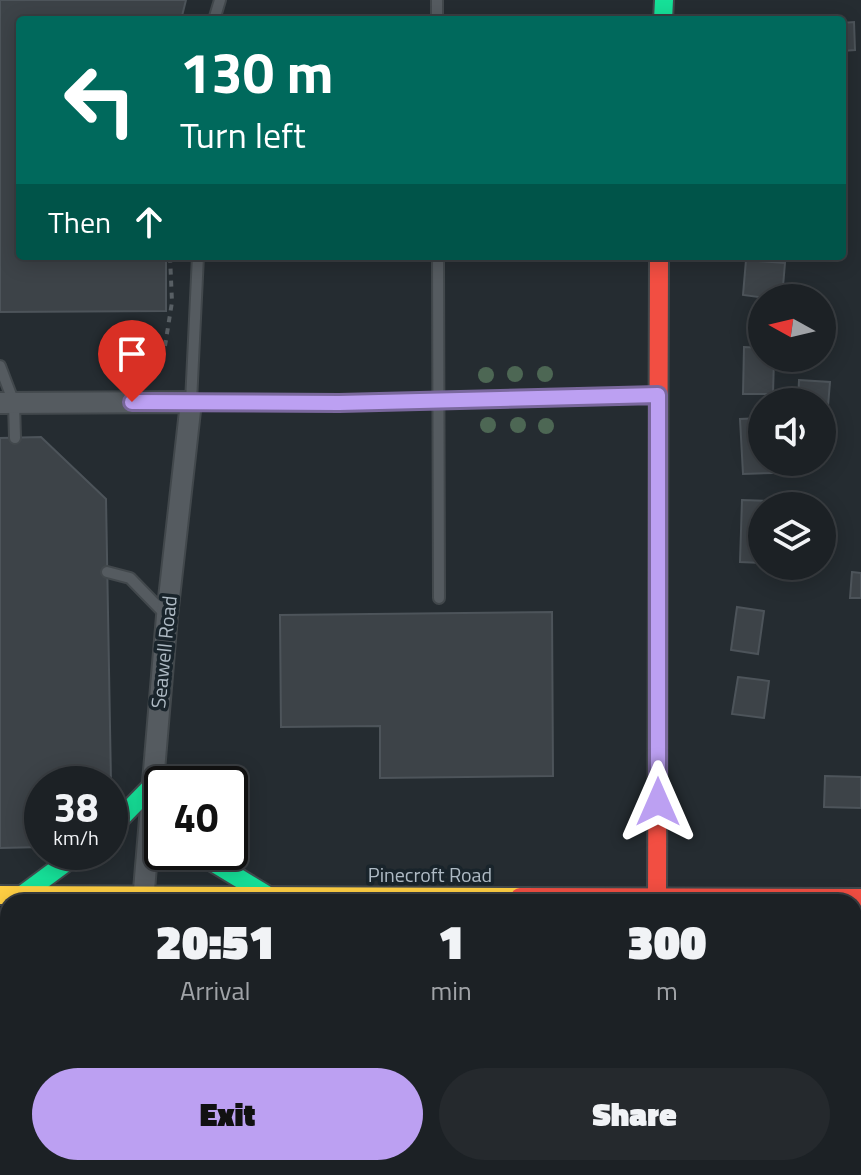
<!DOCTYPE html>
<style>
body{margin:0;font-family:"Titillium Web",sans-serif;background:#25292d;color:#f1f3f6;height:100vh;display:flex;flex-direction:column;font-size:30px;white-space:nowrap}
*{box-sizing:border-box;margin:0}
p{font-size:26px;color:#a0a3a7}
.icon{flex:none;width:44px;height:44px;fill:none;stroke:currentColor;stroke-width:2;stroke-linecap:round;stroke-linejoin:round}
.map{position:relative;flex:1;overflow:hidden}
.sheet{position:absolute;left:0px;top:894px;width:862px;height:282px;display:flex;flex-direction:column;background:#1c2125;border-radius:24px 24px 0 0;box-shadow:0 4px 20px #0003,0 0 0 2px #3a3e42}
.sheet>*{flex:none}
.top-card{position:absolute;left:16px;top:16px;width:830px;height:244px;border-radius:8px;box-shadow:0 4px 20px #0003,0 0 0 2px #3a3e42;background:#00695c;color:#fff;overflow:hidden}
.needle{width:52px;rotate:278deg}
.controls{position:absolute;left:748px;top:284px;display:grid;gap:16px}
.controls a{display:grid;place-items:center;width:88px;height:88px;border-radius:50%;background:#1c2125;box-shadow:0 4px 20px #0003,0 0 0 2px #3a3e42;font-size:40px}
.speed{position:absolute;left:24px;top:766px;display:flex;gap:16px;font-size:40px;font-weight:700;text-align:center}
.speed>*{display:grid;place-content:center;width:104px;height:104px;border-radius:50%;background:#1c2125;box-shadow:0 4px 20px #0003,0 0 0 2px #3a3e42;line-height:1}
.speed small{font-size:20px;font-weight:400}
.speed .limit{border:4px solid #111;border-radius:12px;background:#fff;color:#111}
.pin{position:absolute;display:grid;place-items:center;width:68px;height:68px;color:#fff;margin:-82px -34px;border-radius:50% 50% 50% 0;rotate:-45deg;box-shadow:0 0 8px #0007}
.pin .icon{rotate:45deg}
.me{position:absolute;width:88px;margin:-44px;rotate:0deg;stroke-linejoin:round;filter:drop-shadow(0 0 6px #0008)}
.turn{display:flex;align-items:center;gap:28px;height:168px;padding:0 32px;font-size:36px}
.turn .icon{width:104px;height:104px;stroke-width:2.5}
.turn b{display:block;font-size:56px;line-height:68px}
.then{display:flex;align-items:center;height:76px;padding:0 32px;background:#0003;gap:16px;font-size:30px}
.eta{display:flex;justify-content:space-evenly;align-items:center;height:136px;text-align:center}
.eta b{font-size:48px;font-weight:800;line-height:56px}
.cta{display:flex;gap:16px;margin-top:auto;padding:16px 32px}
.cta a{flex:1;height:92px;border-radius:48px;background:#bca0f2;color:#111;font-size:32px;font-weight:800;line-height:92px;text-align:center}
.cta a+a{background:#25292d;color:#f1f3f6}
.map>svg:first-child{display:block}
</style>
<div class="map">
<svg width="861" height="1175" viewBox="0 0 861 1175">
<rect width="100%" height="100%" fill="#252c31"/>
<path fill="#253937" d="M0,933H8V1161L0,1167Z
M861,1046V1175H771L768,1168H854V1048Z"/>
<path fill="#3d4348" stroke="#4d545a" stroke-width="2" d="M0,0H186L181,20H20V256H166V311L0,312Z
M854,22L855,50L842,51V23Z
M746,260L785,263L782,298H762V323L757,322L759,297L743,295Z
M744,347L762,348V358H774L773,394H743Z
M799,380L830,382L828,406H822V402H798Z
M762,418V462H773V473L743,474L740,419Z
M41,437L106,499L111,783L42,784V847L0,848V438Z
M742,500L798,502L797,506H762V563L740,562Z
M852,572L861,573V598H850Z
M737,607L764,611L758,654L731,650Z
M552,612L553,776L380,778V726L281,727L280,615Z
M738,677L769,681L764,718L732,714Z
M825,776L861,777V808L824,807Z
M423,1168H607V1175H423Z"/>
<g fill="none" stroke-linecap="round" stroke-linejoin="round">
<defs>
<path id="lane" d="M437,0V20
M214,20L220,0
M198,256L191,402L339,403L655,395
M438,256L439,598
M0,366L14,403L15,438
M107,572L130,578L165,614"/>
<path id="street" d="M0,403L191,402L167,616L143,902
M108,1175L109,1168"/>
<path id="fast" d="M663,20L664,0
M110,829L151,787L162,802
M196,852L270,897
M22,895L80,852
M685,1168L686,1175"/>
<path id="slow" d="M0,895L520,897"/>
<path id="jam" d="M520,897L861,898
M657,902L659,256"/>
</defs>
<use href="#lane" stroke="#42484c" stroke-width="14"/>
<use href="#street" stroke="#42484c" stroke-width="24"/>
<use href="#fast" stroke="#42484c" stroke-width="22"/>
<use href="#slow" stroke="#42484c" stroke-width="22"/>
<use href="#jam" stroke="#42484c" stroke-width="22"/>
<path stroke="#585f64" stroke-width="4" stroke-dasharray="6 6" stroke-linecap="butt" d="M165,346L172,302L170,256"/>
<use href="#lane" stroke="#555b60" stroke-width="10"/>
<use href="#street" stroke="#555b60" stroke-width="20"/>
<use href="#fast" stroke="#16e098" stroke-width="18"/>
<use href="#slow" stroke="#ffcf43" stroke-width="18"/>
<use href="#jam" stroke="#f24e42" stroke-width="18"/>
</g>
<g fill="#4d6754">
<circle cx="515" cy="374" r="8"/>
<circle cx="545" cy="374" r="8"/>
<circle cx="486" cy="375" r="8"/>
<circle cx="488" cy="425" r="8"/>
<circle cx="518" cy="425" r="8"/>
<circle cx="546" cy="426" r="8"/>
</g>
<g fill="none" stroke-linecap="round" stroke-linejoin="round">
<defs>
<path id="route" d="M132,402L339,403L658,395V802"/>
</defs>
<use href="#route" stroke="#7a689d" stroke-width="20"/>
<use href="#route" stroke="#bca0f2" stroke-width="14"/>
</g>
<g text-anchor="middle" stroke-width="7" stroke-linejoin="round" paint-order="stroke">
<g font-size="20" fill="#aebac4" stroke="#19242b">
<text transform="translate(164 652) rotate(-84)" y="7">Seawell Road</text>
<text x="430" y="882">Pinecroft Road</text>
</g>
</g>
</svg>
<div class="controls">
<a><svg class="needle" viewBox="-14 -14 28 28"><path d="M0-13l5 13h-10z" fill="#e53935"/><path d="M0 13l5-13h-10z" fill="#a0a3a7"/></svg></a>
<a><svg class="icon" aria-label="sound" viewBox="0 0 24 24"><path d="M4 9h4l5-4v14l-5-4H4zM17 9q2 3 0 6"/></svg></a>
<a><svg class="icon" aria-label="layers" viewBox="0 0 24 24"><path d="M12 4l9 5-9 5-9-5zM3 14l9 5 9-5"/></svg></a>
</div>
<div class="speed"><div>38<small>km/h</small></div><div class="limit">40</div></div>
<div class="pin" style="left:132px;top:402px;background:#d93025"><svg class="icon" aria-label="arrive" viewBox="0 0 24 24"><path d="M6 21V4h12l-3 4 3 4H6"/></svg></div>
<svg class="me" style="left:658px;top:802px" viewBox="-20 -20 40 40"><path d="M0-17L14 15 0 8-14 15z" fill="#bca0f2" stroke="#fff" stroke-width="4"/></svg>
<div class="top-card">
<div class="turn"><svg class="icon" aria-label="left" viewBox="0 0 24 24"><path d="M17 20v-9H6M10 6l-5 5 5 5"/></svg><div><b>130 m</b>Turn left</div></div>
<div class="then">Then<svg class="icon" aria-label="ahead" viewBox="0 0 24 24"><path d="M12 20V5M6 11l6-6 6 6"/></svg></div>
</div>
<section class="sheet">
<div class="eta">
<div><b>20:51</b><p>Arrival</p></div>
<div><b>1</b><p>min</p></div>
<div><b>300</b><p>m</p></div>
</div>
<div class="cta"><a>Exit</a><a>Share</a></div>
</section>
</div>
